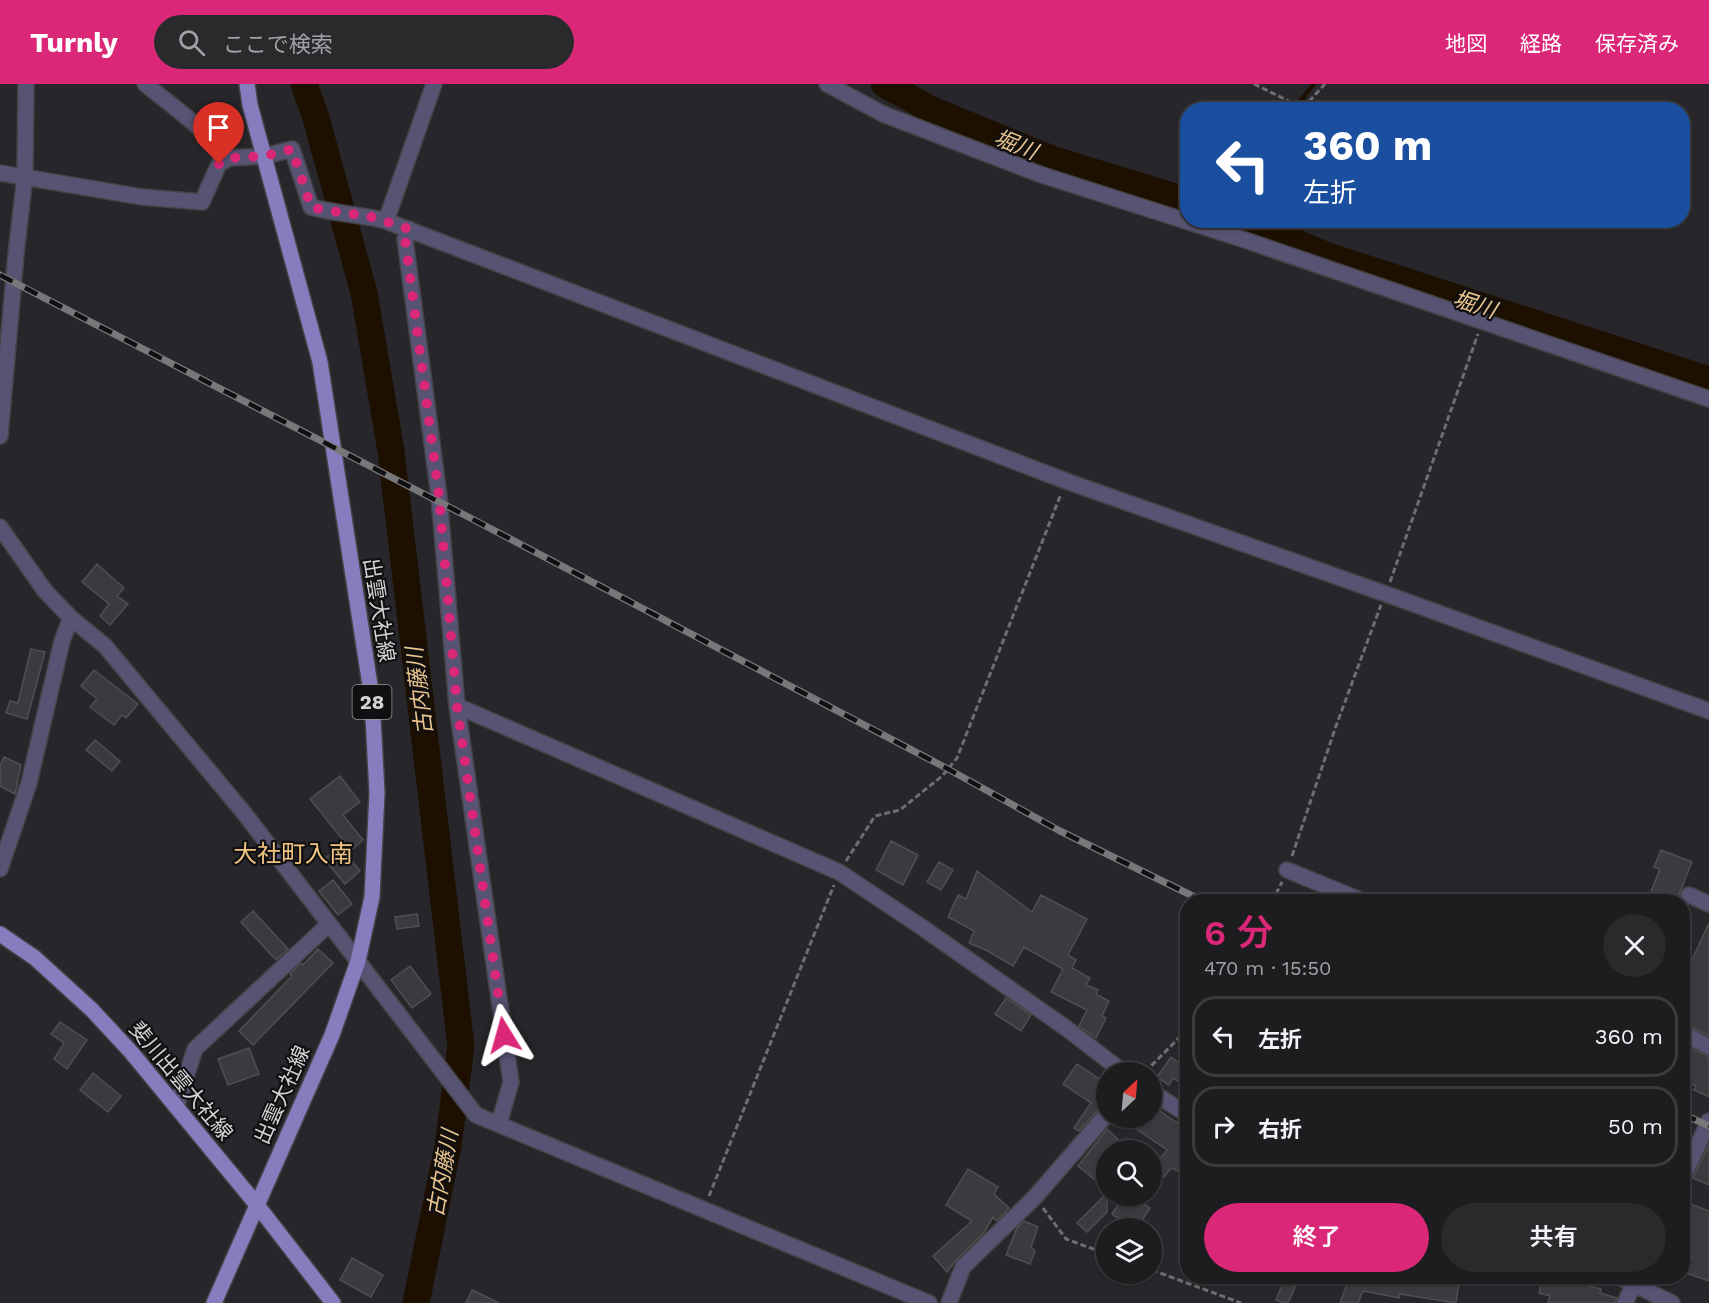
<!DOCTYPE html>
<html lang="ja">
<meta charset="utf-8">
<style>
body{margin:0;font-family:"Work Sans","Noto Sans JP",sans-serif;background:#2a2a2d;color:#f1f3f6;height:100vh;display:flex;flex-direction:column;font-size:22px;white-space:nowrap}
*{box-sizing:border-box;margin:0}
p{font-size:20px;color:#a0a2a5}
.icon{flex:none;width:33px;height:33px;fill:none;stroke:currentColor;stroke-width:2;stroke-linecap:round;stroke-linejoin:round}
.map{position:relative;flex:1;overflow:hidden}
.drawer{position:absolute;left:1180px;top:810px;width:510px;height:390px;display:flex;flex-direction:column;background:#1d1d20;border-radius:24px;box-shadow:0 2px 4px #0004,0 0 0 2px #3b3b3e}
.drawer>*{flex:none}
.guide{position:absolute;left:1180px;top:18px;width:510px;height:126px;border-radius:24px;box-shadow:0 2px 4px #0004,0 0 0 2px #3b3b3e;background:#1a4fa0;color:#fff;overflow:hidden}
.needle{width:39px;rotate:26deg}
.buttons{position:absolute;left:1096px;top:978px;display:grid;gap:12px}
.buttons a{display:grid;place-items:center;width:66px;height:66px;border-radius:50%;background:#1d1d20;box-shadow:0 2px 4px #0004,0 0 0 2px #3b3b3e;font-size:30px}
.pin{position:absolute;display:grid;place-items:center;width:51px;height:51px;color:#fff;margin:-62px -26px;border-radius:50% 50% 50% 0;rotate:-45deg;box-shadow:0 0 6px #0007}
.pin .icon{rotate:45deg}
.me{position:absolute;width:66px;margin:-33px;rotate:352deg;stroke-linejoin:round;filter:drop-shadow(0 0 4px #0008)}
.turn{display:flex;align-items:center;gap:21px;height:126px;padding:0 24px;font-size:27px}
.turn .icon{width:78px;height:78px;stroke-width:2.5}
.turn b{display:block;font-size:42px;line-height:51px}
.round{display:grid;place-items:center;flex:none;width:63px;height:63px;border-radius:32px;background:#2a2a2d}
.head{display:flex;align-items:center;justify-content:space-between;height:102px;padding:0 24px}
h1{font-size:36px;font-weight:600;line-height:45px;color:#db2777}
.cta{display:flex;gap:12px;margin-top:auto;padding:12px 24px}
.cta a{flex:1;height:69px;border-radius:36px;background:#db2777;color:#fff;font-size:24px;font-weight:600;line-height:69px;text-align:center}
.cta a+a{background:#2a2a2d;color:#f1f3f6}
ul{padding:0;list-style:none}
li{display:flex;align-items:center;gap:18px;height:81px;margin:0 12px 9px;padding:0 12px;border:3px solid #3b3b3e;border-radius:24px}
li div{flex:1}
li b{display:block;font-size:22px}
li em{font-style:normal}
header{display:flex;align-items:center;gap:36px;box-sizing:border-box;height:84px;padding:0 30px;background:#db2777;color:#fff}
header strong{font-size:28px}
nav{display:flex;gap:33px;margin-inline-start:auto;font-size:21px}
.search{width:420px;height:54px;background:#2a2a2d;display:flex;align-items:center;gap:15px;box-sizing:border-box;padding:0 21px;border-radius:33px;color:#a0a2a5;font-size:22px}
.map>svg:first-child{display:block}
</style>
<header>
<strong>Turnly</strong>
<div class="search"><svg class="icon" aria-label="search" viewBox="0 0 24 24"><circle cx="10" cy="10" r="6"/><path d="M15 15l6 6"/></svg>ここで検索</div>
<nav><a>地図</a><a>経路</a><a>保存済み</a></nav>
</header>
<div class="map">
<svg width="1709" height="1219" viewBox="0 0 1709 1219">
<rect width="100%" height="100%" fill="#27272b"/>
<g fill="none" stroke-linecap="round" stroke-linejoin="round">
<path stroke="#1e1000" stroke-width="4.5" d="M1293,26L1314,0"/>
<path stroke="#1e1000" stroke-width="27" d="M304,0L316,34L364,209L391,367L461,963L448,1062L416,1219
M884,0L932,26L1054,76L1188,117
M1243,136L1325,171L1709,296"/>
</g>
<path fill="#3b3b3f" stroke="#4f4f53" stroke-width="1.5" d="M97,480L124,504L117,512L128,520L110,541L100,532L109,520L82,498Z
M31,565L45,568L27,635L6,629L10,617L18,619Z
M94,586L138,620L126,634L122,631L114,641L90,623L97,615L81,602Z
M95,656L120,677L112,687L86,666Z
M4,673L21,681L15,710L0,702V682Z
M340,692L360,718L343,731L363,756L351,766L310,715Z
M891,757L918,771L903,801L876,786Z
M340,762L360,787L345,800L324,775Z
M1661,766L1692,778L1676,818H1647L1660,785L1654,783Z
M939,778L953,786L941,806L927,798Z
M977,787L1032,828L1041,811L1087,835L1068,871L1076,876L1072,884L1090,894L1086,901L1098,906L1096,910L1109,917L1102,932L1106,934L1096,954L1079,942L1087,926L1051,908L1063,885L1024,863L1013,882L986,866L969,859L974,847L948,833L958,811L966,815Z
M333,796L352,820L338,831L319,807Z
M253,827L288,865L276,876L241,838Z
M417,830L419,842L397,845L395,833Z
M1709,839V952L1683,939V877L1690,880Z
M318,865L333,879L253,961L239,947L292,892L290,890L301,879L303,881Z
M410,882L431,910L412,924L391,896Z
M1006,914L1031,931L1021,947L995,930Z
M60,938L87,956L67,985L54,975L64,959L51,950Z
M1683,960L1709,973V1013L1694,1006L1696,1002L1683,996Z
M249,964L259,990L228,1001L218,975Z
M1171,973L1188,985V1004L1173,994L1169,1001L1157,993Z
M1077,980L1107,1000L1099,1014L1107,1019L1100,1024L1079,1047L1074,1044L1091,1019L1063,1000Z
M93,989L121,1012L108,1028L80,1006Z
M1152,1021L1177,1039L1178,1037L1188,1044V1091L1171,1084L1164,1093L1153,1084L1167,1066L1135,1044L1142,1034H1152Z
M1107,1045L1129,1066H1107V1106L1078,1082Z
M1709,1060V1101L1693,1094Z
M968,1085L998,1103L994,1110L1009,1124L997,1137L993,1133L983,1150L956,1176L947,1188L933,1172L972,1137L946,1121Z
M1107,1109V1128L1087,1148L1077,1139Z
M1123,1113L1134,1120L1138,1116L1150,1124L1137,1144H1133L1112,1130Z
M1683,1117L1709,1127V1197L1686,1189L1693,1172L1683,1168V1156L1688,1143H1686L1688,1139L1683,1137Z
M1024,1137L1038,1143L1031,1163L1035,1167L1030,1180L1006,1171L1017,1144Z
M352,1174L383,1191L371,1213L340,1196Z
M1286,1192H1300L1288,1219H1284L1276,1216Z
M1350,1192H1460L1456,1219L1400,1210L1399,1214L1363,1207L1358,1219H1340Z
M1543,1192H1588L1586,1201L1601,1205L1600,1209L1617,1214L1615,1219H1548L1550,1212L1539,1209Z
M472,1206L499,1219H466Z"/>
<g fill="none" stroke-linecap="round" stroke-linejoin="round">
<defs>
<path id="minor" d="M145,0C174,23 204,45 229,74L265,72L292,65L311,123C335,130 361,130 386,137L1066,397L1386,510L1709,627
M827,0L883,30L1039,90L1236,153L1709,315
M0,89L142,113L202,118L219,80L229,74
M386,137L434,0
M409,145L405,155L439,412L457,622L511,998L499,1040
M0,352L16,170L25,92L26,0
M0,443L45,507L71,534L62,557L29,699L0,785
M71,534L105,562L244,729L476,1031L929,1219
M457,622L839,788L923,844L1066,944L1123,988
M1287,786L1365,818
M1689,811L1709,820
M1683,949L1709,963
M1152,1008L1188,1031
M176,1023L195,965L328,841
M1683,1093L1709,1037
M1617,1192L1672,1219
M949,1219L963,1183L1035,1113L1107,1030
M1625,1219L1637,1192"/>
<path id="major" d="M0,850L35,874L92,926L131,968L257,1121L333,1219
M214,1219L332,951L358,877L372,813L377,709L372,614L320,278L250,21L247,0"/>
</defs>
<use href="#minor" stroke="#434346" stroke-width="18"/>
<use href="#major" stroke="#434346" stroke-width="18"/>
<path stroke="#6e6e71" stroke-width="3" stroke-dasharray="6 3" stroke-linecap="butt" d="M1254,0L1303,24
M1303,24L1325,0
M1390,498L1478,250
M1292,772L1336,642L1381,521
M846,777L875,732L900,726L942,692L957,674L1061,410
M1272,818L1282,798
M1145,988L1188,945
M709,1112L834,801
M1043,1124L1066,1155L1107,1170
M1152,1186L1241,1219"/>
<use href="#minor" stroke="#575373" stroke-width="15"/>
<use href="#major" stroke="#867dbe" stroke-width="15"/>
<defs>
<path id="rail" d="M0,191L478,438L948,685L1060,747L1205,818
M1683,1030L1709,1042"/>
</defs>
<use href="#rail" stroke="#78787b" stroke-width="7"/>
<use href="#rail" stroke="#101012" stroke-width="4.5" stroke-dasharray="14" stroke-linecap="butt"/>
</g>
<g fill="none" stroke-linecap="round" stroke-linejoin="round">
<path stroke="#db2777" stroke-width="10" stroke-dasharray="0 18" d="M219,80L229,74L265,72L292,65L311,123L323,126L368,132L409,145L405,155L439,412L457,622L504,951"/>
</g>
<g text-anchor="middle" stroke-width="4.5" stroke-linejoin="round" paint-order="stroke">
<rect fill="#101012" stroke="#99999b" stroke-width="1.5" x="352.5" y="601" width="39" height="34" rx="4.5"/>
<g font-size="20" font-weight="bold" fill="#d4d4d6">
<text x="372" y="625">28</text>
</g>
<g font-size="21" fill="#d4d4d6" stroke="#101012">
<text transform="translate(379 526) rotate(81)" y="7">出雲大社線</text>
<text transform="translate(181 997) rotate(50)" y="7">斐川出雲大社線</text>
<text transform="translate(282 1011) rotate(-66)" y="7">出雲大社線</text>
</g>
<g font-size="22" font-style="italic" fill="#ebc58d" stroke="#101012">
<text transform="translate(1016 60) rotate(22)" y="8">堀川</text>
<text transform="translate(1475 220) rotate(18)" y="8">堀川</text>
<text transform="translate(419 607) rotate(-97)" y="8">古内藤川</text>
<text transform="translate(442 1089) rotate(-80)" y="8">古内藤川</text>
</g>
<g font-size="24" fill="#f2c481" stroke="#101012">
<text x="293" y="778">大社町入南</text>
</g>
</g>
</svg>
<div class="buttons">
<a><svg class="needle" viewBox="-14 -14 28 28"><path d="M0-13l5 13h-10z" fill="#e53935"/><path d="M0 13l5-13h-10z" fill="#a0a2a5"/></svg></a>
<a><svg class="icon" aria-label="search" viewBox="0 0 24 24"><circle cx="10" cy="10" r="6"/><path d="M15 15l6 6"/></svg></a>
<a><svg class="icon" aria-label="layers" viewBox="0 0 24 24"><path d="M12 4l9 5-9 5-9-5zM3 14l9 5 9-5"/></svg></a>
</div>
<div class="pin" style="left:219px;top:80px;background:#d93025"><svg class="icon" aria-label="arrive" viewBox="0 0 24 24"><path d="M6 21V4h12l-3 4 3 4H6"/></svg></div>
<svg class="me" style="left:504px;top:951px" viewBox="-20 -20 40 40"><path d="M0-17L14 15 0 8-14 15z" fill="#db2777" stroke="#fff" stroke-width="4"/></svg>
<div class="guide">
<div class="turn"><svg class="icon" aria-label="left" viewBox="0 0 24 24"><path d="M17 20v-9H6M10 6l-5 5 5 5"/></svg><div><b>360 m</b>左折</div></div>
</div>
<section class="drawer">
<div class="head"><div><h1>6 分</h1><p>470 m · 15:50</p></div><a class="round"><svg class="icon" aria-label="close" viewBox="0 0 24 24"><path d="M6 6l12 12M18 6L6 18"/></svg></a></div>
<ul>
<li><svg class="icon" aria-label="left" viewBox="0 0 24 24"><path d="M17 20v-9H6M10 6l-5 5 5 5"/></svg><div><b>左折</b></div><em>360 m</em></li>
<li><svg class="icon" aria-label="right" viewBox="0 0 24 24"><path d="M7 20v-9h11M14 6l5 5-5 5"/></svg><div><b>右折</b></div><em>50 m</em></li>
</ul>
<div class="cta"><a>終了</a><a>共有</a></div>
</section>
</div>
